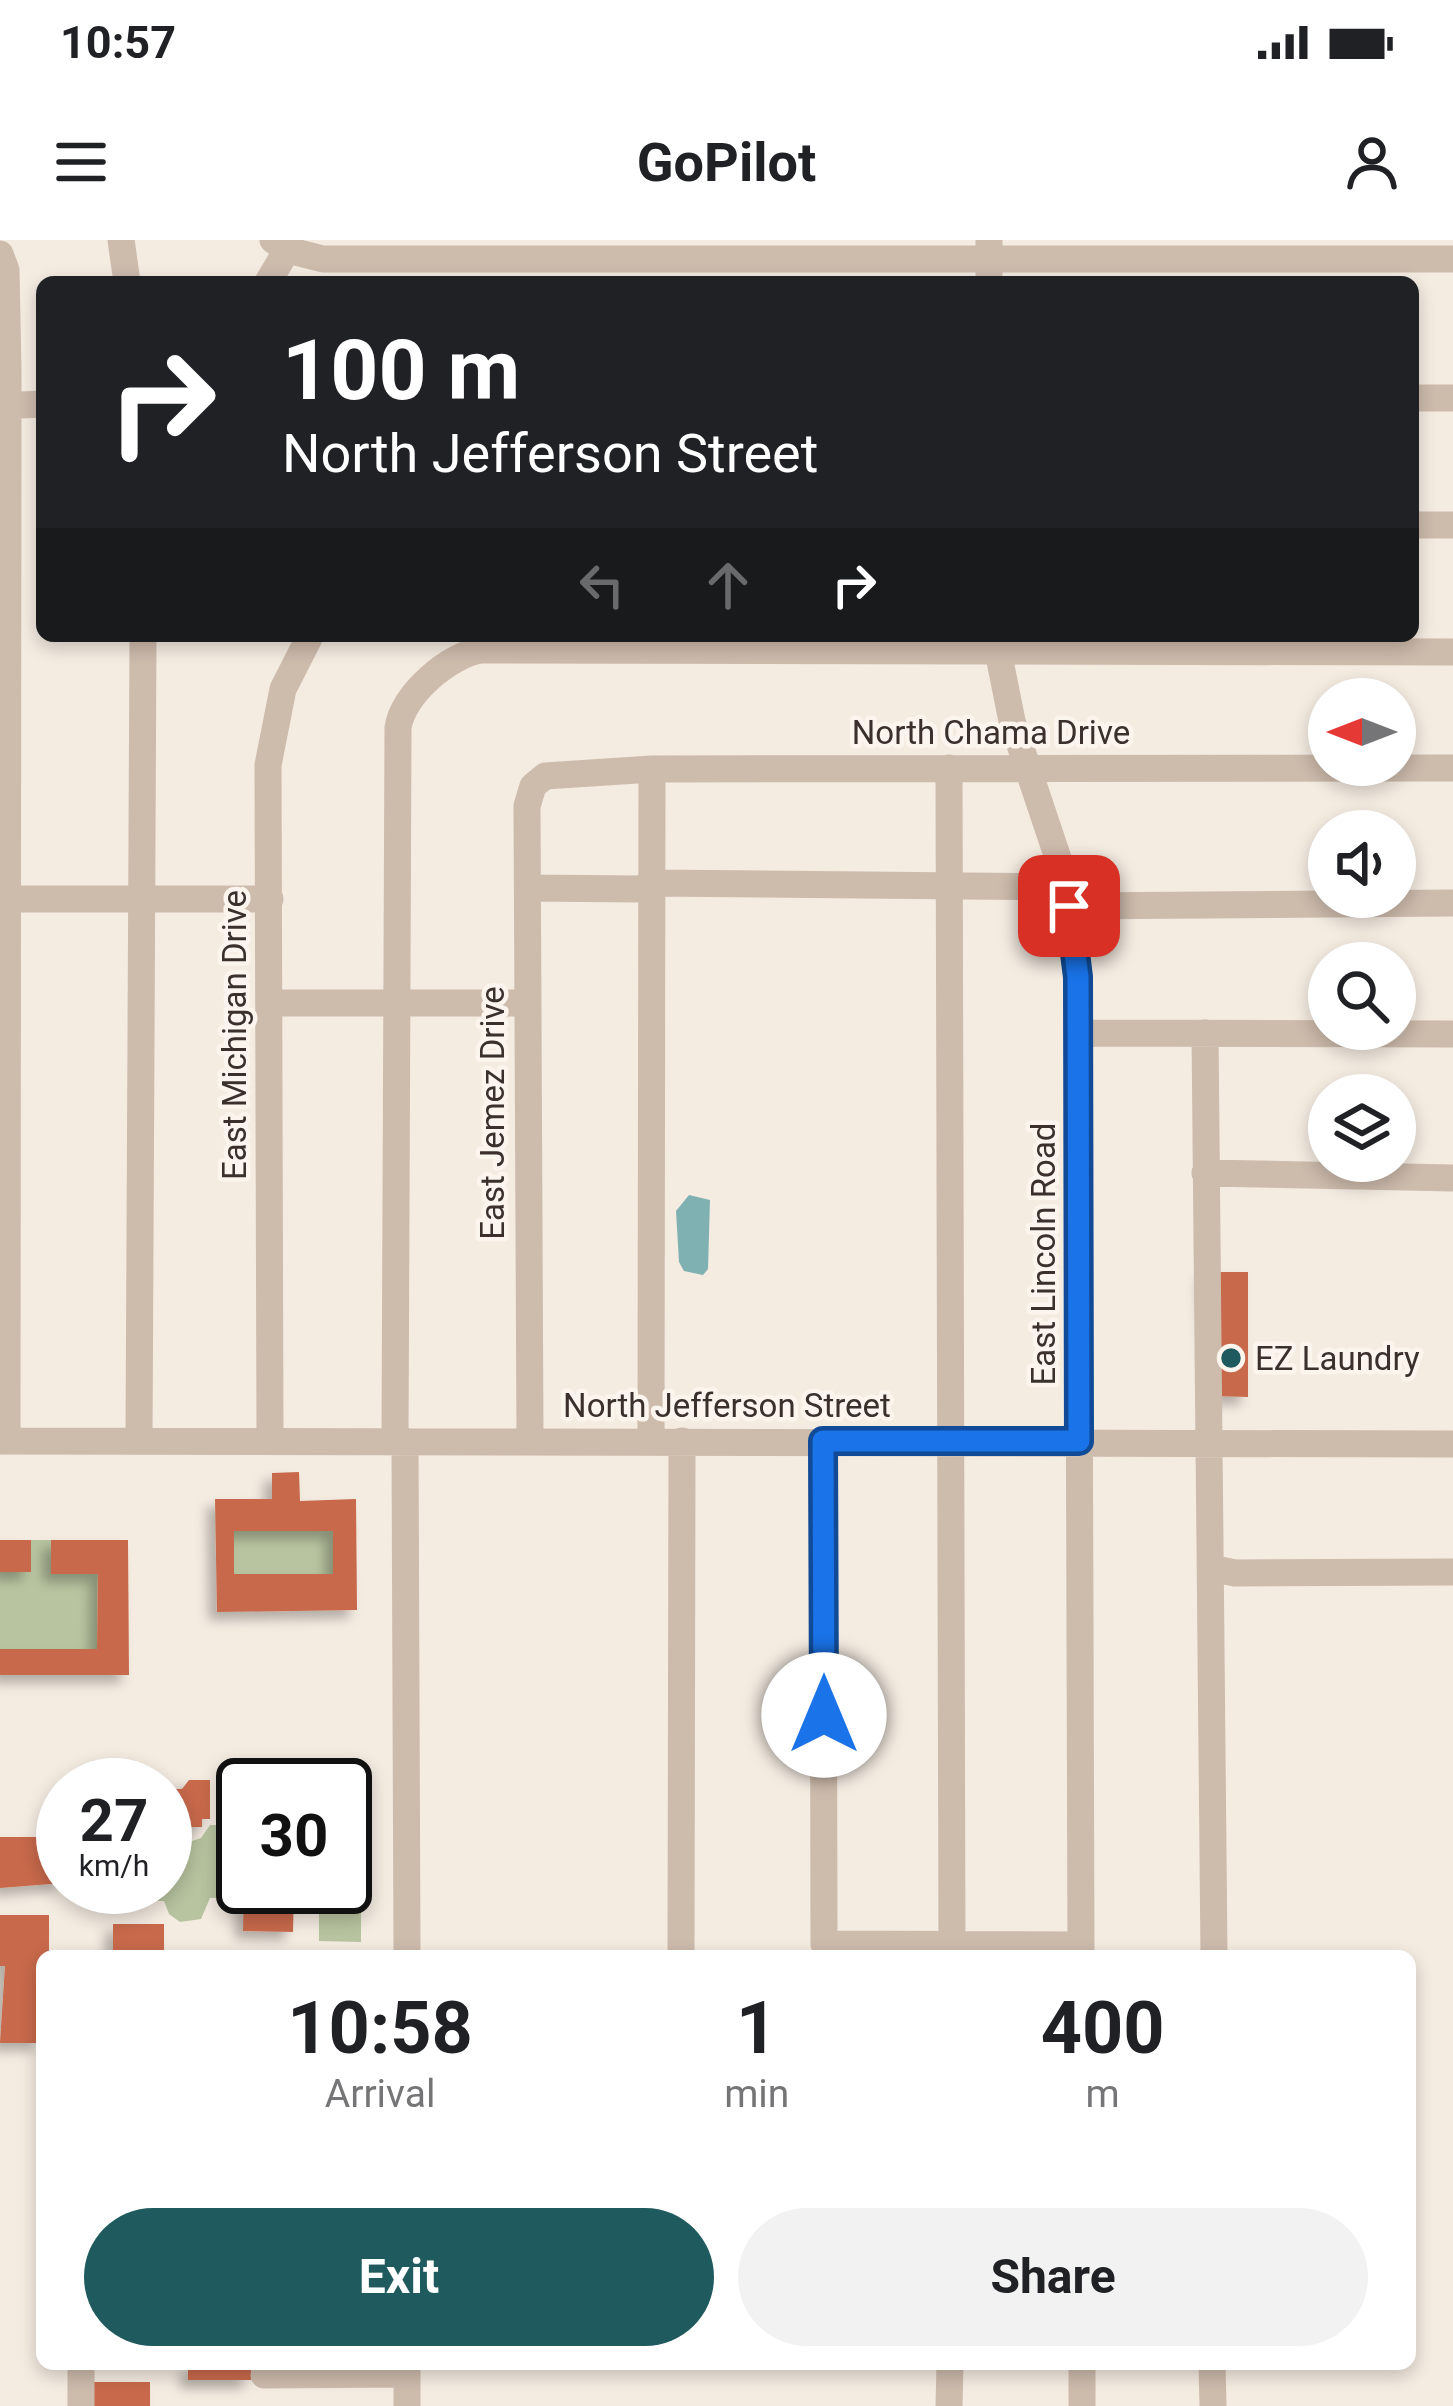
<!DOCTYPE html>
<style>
body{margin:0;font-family:Roboto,sans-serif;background:#f2f2f2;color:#202124;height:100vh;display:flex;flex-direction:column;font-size:45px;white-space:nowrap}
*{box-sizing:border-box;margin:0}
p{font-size:39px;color:#757577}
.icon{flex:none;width:66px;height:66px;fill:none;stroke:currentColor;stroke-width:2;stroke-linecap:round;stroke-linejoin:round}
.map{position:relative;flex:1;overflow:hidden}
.sheet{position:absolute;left:36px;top:1710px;width:1380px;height:420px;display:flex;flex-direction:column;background:#fff;border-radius:18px;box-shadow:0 6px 18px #0003}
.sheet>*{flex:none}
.guide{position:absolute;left:36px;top:36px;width:1383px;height:366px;border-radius:18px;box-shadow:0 6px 18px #0003;background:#202124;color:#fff;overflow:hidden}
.needle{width:78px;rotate:270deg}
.buttons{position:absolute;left:1308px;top:438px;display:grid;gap:24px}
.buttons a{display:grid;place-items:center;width:108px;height:108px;border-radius:50%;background:#fff;box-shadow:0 6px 18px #0003;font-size:60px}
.speed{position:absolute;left:36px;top:1518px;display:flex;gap:24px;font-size:60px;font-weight:700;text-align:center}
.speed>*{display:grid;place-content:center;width:156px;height:156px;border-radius:50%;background:#fff;box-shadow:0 6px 18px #0003;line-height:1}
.speed small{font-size:30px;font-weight:400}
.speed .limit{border:6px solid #111;border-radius:18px;background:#fff;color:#111}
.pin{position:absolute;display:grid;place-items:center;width:102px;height:102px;color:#fff;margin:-51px;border-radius:24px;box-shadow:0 6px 18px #0006}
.me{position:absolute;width:132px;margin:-66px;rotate:0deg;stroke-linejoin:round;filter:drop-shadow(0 0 9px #0008)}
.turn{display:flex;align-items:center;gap:42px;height:252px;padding:0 48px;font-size:54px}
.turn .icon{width:156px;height:156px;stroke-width:2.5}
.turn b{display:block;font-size:84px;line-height:102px}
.lanes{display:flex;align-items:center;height:114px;padding:0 48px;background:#0003;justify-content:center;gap:60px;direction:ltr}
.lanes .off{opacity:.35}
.eta{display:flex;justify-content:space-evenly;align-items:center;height:204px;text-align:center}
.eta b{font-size:72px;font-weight:700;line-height:84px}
.action{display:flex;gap:24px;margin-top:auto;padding:24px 48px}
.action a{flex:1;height:138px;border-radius:72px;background:#1f5a5e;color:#fff;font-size:48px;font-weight:700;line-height:138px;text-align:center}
.action a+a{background:#f2f2f2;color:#202124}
.status{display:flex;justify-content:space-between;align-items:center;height:84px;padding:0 60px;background:#fff;direction:ltr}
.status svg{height:33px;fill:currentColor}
header{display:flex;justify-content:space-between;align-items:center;height:156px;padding:0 48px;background:#fff;font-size:54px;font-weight:700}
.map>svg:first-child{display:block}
</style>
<div class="status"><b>10:57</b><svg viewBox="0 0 49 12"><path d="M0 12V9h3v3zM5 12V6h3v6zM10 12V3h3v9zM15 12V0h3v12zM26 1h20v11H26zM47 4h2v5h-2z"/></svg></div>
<header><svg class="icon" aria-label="menu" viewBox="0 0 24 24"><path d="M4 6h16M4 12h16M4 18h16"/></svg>GoPilot<svg class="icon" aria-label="person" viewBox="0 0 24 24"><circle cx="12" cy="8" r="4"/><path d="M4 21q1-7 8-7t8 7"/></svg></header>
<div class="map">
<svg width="1453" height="2166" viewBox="0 0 1453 2166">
<defs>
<filter id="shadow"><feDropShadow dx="-8" dy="8" stdDeviation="6" flood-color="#0004"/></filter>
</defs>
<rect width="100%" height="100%" fill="#f4ebe1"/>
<path fill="#b8c4a0" d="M234,1291H333V1334H234Z
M31,1300H51L52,1334H98L97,1409H0V1332H30Z
M210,1585H228V1658H210L201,1679L180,1682L169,1674L164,1661H145V1647H165V1589L186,1603L201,1598Z
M319,1664H361V1702L319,1701Z"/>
<path fill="#7fb0b2" d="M689,955L710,960L708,1029L703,1035L684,1031L679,1022L676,971Z"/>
<path fill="#c8694b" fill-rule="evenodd" filter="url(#shadow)" d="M1205,1032H1248V1157L1215,1156Z
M299,1232L300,1261L356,1259L357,1370L217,1372L215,1259H272V1233ZM234,1291H333V1334H234Z
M0,1300H31V1332H0Z
M51,1300H128L129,1435H0V1409H97L98,1334H51Z
M244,1534H296V1545H244Z
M189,1540H210V1579H202V1587H187V1594H173L165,1581V1543L169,1549H182Z
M0,1597H43V1604H63V1643L0,1648Z
M244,1647H294L293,1692L243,1691Z
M0,1675H49V1716H42V1803H0L5,1726H0Z
M113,1684H164V1716H113Z
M188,2124H251V2140H188Z
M86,2142H150V2166H86Z"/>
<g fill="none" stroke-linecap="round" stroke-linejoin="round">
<path stroke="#cdbbac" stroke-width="27" d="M121,0L127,42
M273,0L287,10L323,19H1453
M989,0V42
M0,14L6,30L8,132L7,1201
M268,42L287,10
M1413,158H1453
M0,166L42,164
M1413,285H1453
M995,396L1012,481L1065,639L1078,737L1081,1716
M949,528L952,1716
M529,648L640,649L652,643L1067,647
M0,659H270
M1069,666L1453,663
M270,763H527
M1078,793L1453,794
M1205,793L1214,1716
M1205,933L1453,938
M530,1200L527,566L533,546L545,536L652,529L1453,528
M0,1201L1453,1204
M139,1201L143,396
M270,1201L268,525L283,449L310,396
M395,1201L398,488C402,455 449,415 481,410L1453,412
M405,1201L407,1716
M651,1201L652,529
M823,1201L824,1704L1081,1705
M1211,1328L1235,1333L1453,1332
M681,1716L682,1201
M407,2124V2166
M1082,2124V2166
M1212,2124L1213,2166
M264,2135L407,2134
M81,2166V2124
M949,2166L950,2124"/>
</g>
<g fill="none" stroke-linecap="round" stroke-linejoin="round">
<defs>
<path id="route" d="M824,1475L823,1201H1079L1078,737L1069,666"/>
</defs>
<use href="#route" stroke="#114b97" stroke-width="30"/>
<use href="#route" stroke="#1a73e8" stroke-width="21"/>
</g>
<circle fill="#1f5a5e" stroke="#fbf5ee" stroke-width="4.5" cx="1231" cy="1118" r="12"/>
<g text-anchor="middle" stroke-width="9" stroke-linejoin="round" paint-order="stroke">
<g font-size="33" fill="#3b302b" stroke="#fbf5ee">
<text x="991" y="504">North Chama Drive</text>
<text transform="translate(234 795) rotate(-90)" y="12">East Michigan Drive</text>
<text transform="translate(492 873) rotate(-90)" y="12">East Jemez Drive</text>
<text transform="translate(1043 1014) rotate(-90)" y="12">East Lincoln Road</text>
<text x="727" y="1177">North Jefferson Street</text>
</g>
<g font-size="33" fill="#3b302b" stroke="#fbf5ee" text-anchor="start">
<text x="1255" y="1130">EZ Laundry</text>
</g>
</g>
</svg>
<div class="buttons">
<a><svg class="needle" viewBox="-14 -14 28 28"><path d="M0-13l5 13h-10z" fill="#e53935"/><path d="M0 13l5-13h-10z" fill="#757577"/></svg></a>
<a><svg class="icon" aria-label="sound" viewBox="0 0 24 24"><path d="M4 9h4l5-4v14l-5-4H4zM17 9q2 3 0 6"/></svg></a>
<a><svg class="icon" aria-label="search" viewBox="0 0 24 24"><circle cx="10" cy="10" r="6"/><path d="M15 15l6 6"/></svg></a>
<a><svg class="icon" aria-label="layers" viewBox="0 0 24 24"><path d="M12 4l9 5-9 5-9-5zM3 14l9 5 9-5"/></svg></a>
</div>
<div class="speed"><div>27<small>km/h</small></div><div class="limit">30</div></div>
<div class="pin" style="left:1069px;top:666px;background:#d93025"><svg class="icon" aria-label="arrive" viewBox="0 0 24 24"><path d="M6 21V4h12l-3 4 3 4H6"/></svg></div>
<svg class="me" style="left:824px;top:1475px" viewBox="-20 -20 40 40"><circle r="19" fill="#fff"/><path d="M0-13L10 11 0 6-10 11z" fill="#1a73e8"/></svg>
<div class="guide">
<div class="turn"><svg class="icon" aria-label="right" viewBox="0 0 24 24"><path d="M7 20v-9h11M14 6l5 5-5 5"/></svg><div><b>100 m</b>North Jefferson Street</div></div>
<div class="lanes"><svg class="icon off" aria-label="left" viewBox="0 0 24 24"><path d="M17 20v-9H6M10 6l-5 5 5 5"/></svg><svg class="icon off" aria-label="ahead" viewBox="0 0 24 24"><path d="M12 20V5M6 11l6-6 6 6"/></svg><svg class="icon" aria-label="right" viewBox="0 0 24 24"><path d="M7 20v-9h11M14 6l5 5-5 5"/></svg></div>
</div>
<section class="sheet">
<div class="eta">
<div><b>10:58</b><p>Arrival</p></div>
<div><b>1</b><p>min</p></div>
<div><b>400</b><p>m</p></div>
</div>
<div class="action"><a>Exit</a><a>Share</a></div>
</section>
</div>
